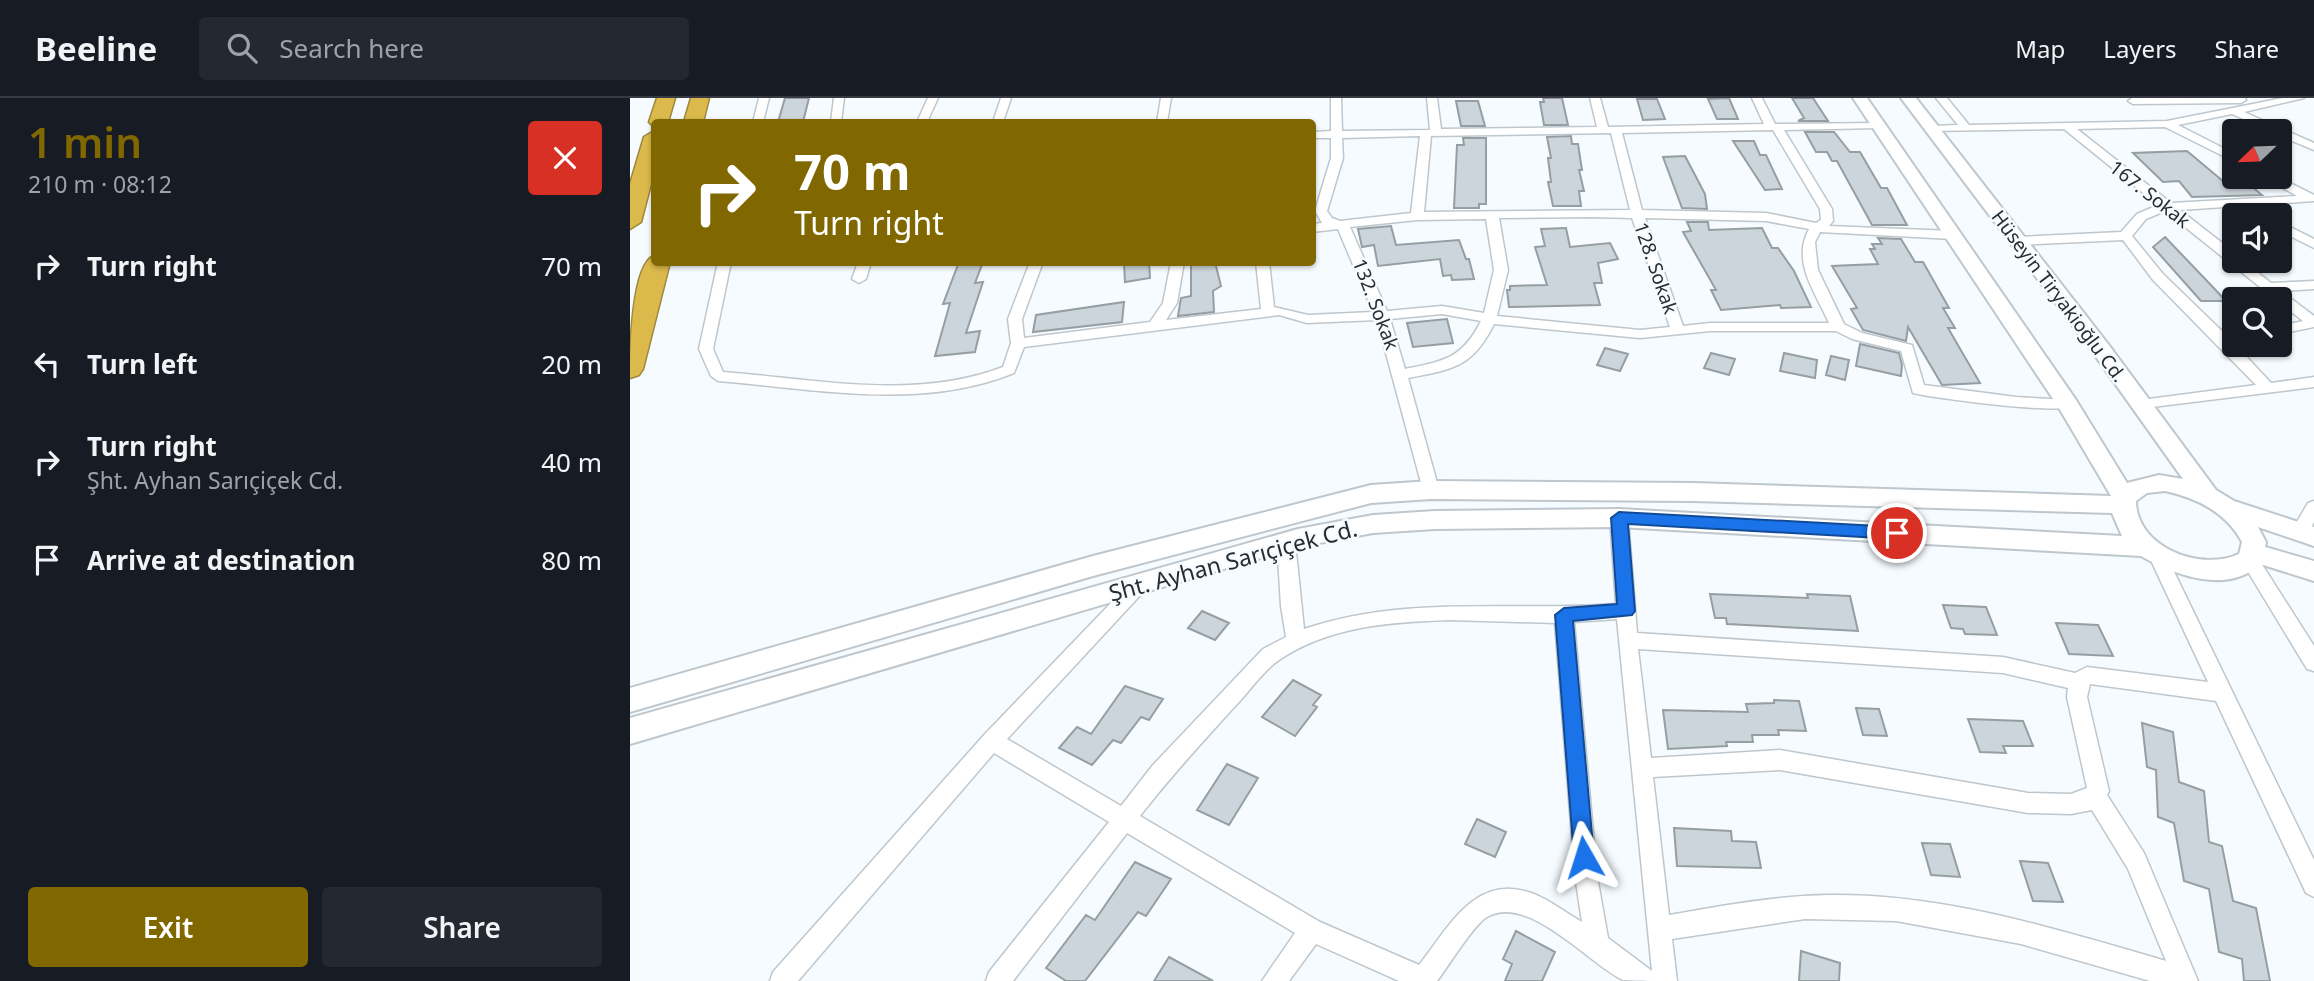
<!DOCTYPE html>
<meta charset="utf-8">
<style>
body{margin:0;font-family:"Noto Sans",sans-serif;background:#242831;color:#f1f3f6;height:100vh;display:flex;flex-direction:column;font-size:26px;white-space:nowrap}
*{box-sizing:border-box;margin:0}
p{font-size:23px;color:#9ea1a6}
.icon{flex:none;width:38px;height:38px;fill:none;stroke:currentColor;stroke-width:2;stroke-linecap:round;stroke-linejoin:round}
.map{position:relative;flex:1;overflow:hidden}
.drawer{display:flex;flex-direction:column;background:#171b24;width:630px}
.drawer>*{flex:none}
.hud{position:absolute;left:21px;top:21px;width:665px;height:147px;border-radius:7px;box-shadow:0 2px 5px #0004;background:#816700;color:#fff;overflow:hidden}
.needle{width:46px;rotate:247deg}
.controls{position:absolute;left:1592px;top:21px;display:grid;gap:14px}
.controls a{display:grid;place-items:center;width:70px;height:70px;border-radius:7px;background:#171b24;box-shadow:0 2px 5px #0004;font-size:35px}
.pin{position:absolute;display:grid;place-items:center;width:60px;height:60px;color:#fff;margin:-30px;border:4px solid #fff;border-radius:50%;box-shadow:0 2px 7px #0007}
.me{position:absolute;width:77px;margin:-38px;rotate:354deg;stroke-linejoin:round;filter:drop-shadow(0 0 5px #0008)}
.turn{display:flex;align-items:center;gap:24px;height:147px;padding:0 28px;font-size:32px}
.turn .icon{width:91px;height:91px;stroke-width:2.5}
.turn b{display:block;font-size:49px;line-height:60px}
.round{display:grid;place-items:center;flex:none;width:74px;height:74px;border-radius:7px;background:#242831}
.summary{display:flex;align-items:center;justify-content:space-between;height:119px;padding:0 28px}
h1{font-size:42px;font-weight:600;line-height:52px;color:#816700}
.action{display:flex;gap:14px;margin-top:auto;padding:14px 28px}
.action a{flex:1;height:80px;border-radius:7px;background:#816700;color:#fff;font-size:28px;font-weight:600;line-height:80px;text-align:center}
.action a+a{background:#242831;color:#f1f3f6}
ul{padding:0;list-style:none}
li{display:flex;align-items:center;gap:21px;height:98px;padding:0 28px}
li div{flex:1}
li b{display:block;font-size:26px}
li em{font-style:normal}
header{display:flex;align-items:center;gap:42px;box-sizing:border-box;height:98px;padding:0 35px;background:#171b24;border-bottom:2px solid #363941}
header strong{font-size:33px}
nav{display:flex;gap:38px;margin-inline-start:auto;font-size:24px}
.search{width:490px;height:63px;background:#242831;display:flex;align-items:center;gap:18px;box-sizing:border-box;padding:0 24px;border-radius:7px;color:#9ea1a6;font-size:26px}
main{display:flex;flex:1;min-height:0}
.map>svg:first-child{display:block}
</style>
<header>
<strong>Beeline</strong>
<div class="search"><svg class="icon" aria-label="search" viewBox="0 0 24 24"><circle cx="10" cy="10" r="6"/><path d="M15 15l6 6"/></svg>Search here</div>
<nav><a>Map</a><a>Layers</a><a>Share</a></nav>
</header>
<main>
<section class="drawer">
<div class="summary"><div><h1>1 min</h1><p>210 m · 08:12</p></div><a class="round" style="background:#d93025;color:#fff"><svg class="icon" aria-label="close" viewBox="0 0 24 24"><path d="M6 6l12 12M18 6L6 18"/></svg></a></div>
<ul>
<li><svg class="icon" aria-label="right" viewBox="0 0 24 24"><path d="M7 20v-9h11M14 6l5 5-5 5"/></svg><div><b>Turn right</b></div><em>70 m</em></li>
<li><svg class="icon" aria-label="left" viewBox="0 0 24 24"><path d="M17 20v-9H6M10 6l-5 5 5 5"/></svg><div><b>Turn left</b></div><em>20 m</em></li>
<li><svg class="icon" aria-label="right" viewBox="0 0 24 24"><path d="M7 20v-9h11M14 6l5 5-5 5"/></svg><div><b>Turn right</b><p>Şht. Ayhan Sarıçiçek Cd.</p></div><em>40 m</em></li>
<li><svg class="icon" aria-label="arrive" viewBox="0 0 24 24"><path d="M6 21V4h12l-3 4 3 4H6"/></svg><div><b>Arrive at destination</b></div><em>80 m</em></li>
</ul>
<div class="action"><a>Exit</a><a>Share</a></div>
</section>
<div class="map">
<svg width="1684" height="883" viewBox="0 0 1684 883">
<rect width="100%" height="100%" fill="#f6fbff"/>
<path fill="#ccd5db" stroke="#959ea3" stroke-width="2" d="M155,0H179L173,24H148Z
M913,0H932L938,27H914L910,4H914Z
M1099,0L1108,21H1087L1078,1Z
M1162,0H1183L1198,23H1168L1174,20Z
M1007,1H1027L1035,21L1013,22Z
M826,3H848L855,28H831Z
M1175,34H1204L1220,54H1230L1251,90H1257L1277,127H1242L1207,63H1202L1197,54H1186Z
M941,38L942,46H948L952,72H949L954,93H949L951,108H923L918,84H921L918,60H921L917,39Z
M833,40H856V106H849V110H824L827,47H834Z
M1103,43H1124L1130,57H1136L1152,91L1135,92Z
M1557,53L1594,84L1615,83L1632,97L1562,99L1549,83L1533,84L1503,55Z
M1055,58L1075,96L1077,111L1052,110L1033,59Z
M1057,124H1078L1079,132L1132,130L1142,150H1148L1164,173L1181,209L1151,210L1150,207L1091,212L1081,192H1086L1053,134L1061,133Z
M761,128L766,147L829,142L836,161H839L844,181L822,182L821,177L813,178L810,161L748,168L744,147L732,149L728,131Z
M936,130L940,149L980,145L988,161L968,165L972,185H964L970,207L879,209L877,192H880V188L917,187L905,149L915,148L911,131Z
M1535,139L1578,184L1596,203H1571L1523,149Z
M1248,140L1271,141L1285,164H1293L1319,210H1313L1325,230H1318L1350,285L1312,287L1278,229L1276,243L1233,232L1221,211L1227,210L1202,168L1248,166L1240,151H1245L1242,146H1252Z
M329,164H353L345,185L353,184L336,235L350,233L345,254L305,258L320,205L313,206Z
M494,164H519L520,180L495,184Z
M561,164H585L591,188L583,193L584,214L548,218L551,200L561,198Z
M494,204L492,224L403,234L406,217Z
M817,221L823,245L783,249L777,225Z
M1230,246L1269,255L1272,267L1271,278L1226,268Z
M975,250L998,256L990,273L967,267Z
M1081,255L1105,261L1099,277L1074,270Z
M1154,255L1187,262L1185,280L1150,273Z
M1201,258L1219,262L1215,282L1196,277Z
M1080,496L1178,500L1177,496L1220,498L1228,533L1097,526L1096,520H1085Z
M1313,507L1356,509L1367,537L1335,536L1333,531L1321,530Z
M572,513L599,525L585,542L558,530Z
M1426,525L1468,527L1483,558L1439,556Z
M663,582L691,597L683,607L687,609L665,638L632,619Z
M495,588L533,601L519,622L511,619L491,645L483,642L462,667L429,650L447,629L461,636Z
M1144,602L1169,603L1176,633L1148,632L1149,637H1122L1123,644H1096L1097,648L1038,651L1033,612L1118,614L1116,606L1144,605Z
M1226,610L1249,611L1257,638L1233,637Z
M1338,621L1393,623L1403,648H1373L1376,655L1350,654Z
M1512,625L1543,634L1549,684L1574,693L1579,744L1592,748L1603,803L1626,810L1640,883H1614L1612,861L1589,854L1579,791L1554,783L1544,725L1528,719L1526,672L1517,669Z
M597,666L628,680L599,727L567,712Z
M847,721L876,734L865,759L835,746Z
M1044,730L1101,733L1102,743L1126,744L1131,770L1047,768Z
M1292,745L1320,746L1330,779L1301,777Z
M1390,763L1418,765L1433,804L1403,803Z
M505,764L541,781L516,818L508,814L455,883H436L416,870L456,817L465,822Z
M886,833L925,854L912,883H875L882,866L873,861Z
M1171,853L1210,865L1209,883H1169Z
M539,859L583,883H524Z"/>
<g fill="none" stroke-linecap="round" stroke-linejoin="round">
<defs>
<path id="street" d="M129,0H139L133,24H123Z
M204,0H214L211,24H201Z
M298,0H308L297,24H287Z
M371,0H381L373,24H363Z
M531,0H541L537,24H527Z
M701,0H711L712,33L800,32L797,0H807L811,31L967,29L960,0H970L978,29L1134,26L1122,0H1132L1145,26L1253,25V29L1249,30L1154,32L1202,111L1203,123L1199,128L1323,133L1329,137L1323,141L1190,134L1185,144L1188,172L1214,226L1232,235L1282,247L1294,287L1386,299L1438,302L1446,307C1436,318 1304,300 1283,295L1271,253L1222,241L1206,233H1080L1010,240L864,226C842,270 823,271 778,280L809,392L801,398L793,392L747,222L677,225L649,217L394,249L384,275C290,313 187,291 88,283L81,278L69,251L88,164H101L83,251L93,274C185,281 285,303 373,269L381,245L378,221L400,164H413L392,221L394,240L520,224L533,205L541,164H554L547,205L536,222L631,211L626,164H639L644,209L678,217L743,214L708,131L682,134V126L692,125L685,113L701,60V40H682V34L701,33ZM1143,32L1190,111L1191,122L1186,125L1136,115L1012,112L992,35ZM981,35L1000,112L794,114L801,38ZM790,38L781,115L710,123L702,120L697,113L713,60L712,40ZM963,119L1002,120L1040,229L1010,232L867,218L878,172L869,120ZM1015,120L1136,123L1179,131C1161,164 1186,195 1199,225H1080L1053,228ZM856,121L864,172L854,215L812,208L757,213L720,129L787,122ZM812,216L851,223C832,261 814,263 775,271L760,221Z
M1306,0H1317L1339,27L1537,23L1653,0H1674L1614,14L1684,45V52L1650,38V33H1640L1602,16L1548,27L1605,56V64L1535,29L1447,31L1541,105L1667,98L1633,79H1648L1684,97V103L1550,112L1605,155V163H1613L1641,185L1684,183V191L1651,193L1684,218V229L1650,236V228L1673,223L1650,205V201H1645L1535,113L1516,121L1502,138L1533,176L1593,234L1605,233V241L1601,242L1641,285L1684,279V289L1506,311L1503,307L1506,303L1511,302L1626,287L1523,182L1493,142L1387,147L1381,143L1387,139L1491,134L1507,116L1528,107L1434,31L1297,33L1296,31L1301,28L1328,27Z
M1502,0H1615L1616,2L1611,5L1503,6L1498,3Z
M1650,124L1684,141V150L1650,133Z
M228,164H241L236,181L229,185L222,181Z
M1684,403V424L1676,439H1664L1661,434L1678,405Z
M989,414L998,420L1007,535L1373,559L1445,575L1457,569L1578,584L1518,456L1521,451H1533L1684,762V799L1676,795L1586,603L1460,586L1457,599L1479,693L1477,697L1514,755L1568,883H1520L1391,846L1266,823L1175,821L1042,841L1047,883C1035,883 1004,883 993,882C959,866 898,795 857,819C844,826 818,869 807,883H769L686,846L659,883H632L665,835L497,735L383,883H356L359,874L479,724L364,655L168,883H140L143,874L355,636L504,481H516L519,486L516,491L377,641L491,708L523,667L633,551L656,539L651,508L647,444L650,439H662L665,444L674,531C778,496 879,514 986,506L980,420ZM987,521L1022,873L978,840L967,778L944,524ZM820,522L925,525L945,778L952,824C936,815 921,803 904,796C846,773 819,829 789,867L690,824L510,718C541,678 574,642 608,605C621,591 634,572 649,562C699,528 761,524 820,522ZM1008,551L1373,575L1438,590L1437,599L1457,690L1441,696L1398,695L1150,652L1021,660ZM1150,672L1398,715L1441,716L1462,712L1498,771L1536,863C1426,831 1313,795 1198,797C1144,798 1092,808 1039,817L1023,679Z
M1620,455L1626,457L1684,548V573L1677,571L1614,467L1611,462L1614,457Z"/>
<path id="secondary" d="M1223,0H1237L1446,302L1497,385L1529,377L1553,381L1464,256L1271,0H1286L1478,246L1586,392L1604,403L1684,429V448L1628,429L1636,444L1635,449L1684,463V483L1630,466C1598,497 1544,477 1511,458L989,429L805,431L743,435L668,449L0,646V620L668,431L743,417L805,413L989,411L1492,438L1482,415L1063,403L801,401L741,405L463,478L0,614V590L463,458L741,387L801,383L1063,385L1481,398L1429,310ZM1535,393C1567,400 1596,414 1612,444L1609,456C1570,474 1506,449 1506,403L1517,395Z"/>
<path id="highway" d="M27,0H45L38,24H24V29L19,24Z
M61,0H79L73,24H54Z
M24,33V74L11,124L0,131V86L14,39Z
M24,158V164H40L13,271L9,277L0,280C0,257 1,166 24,158Z"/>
</defs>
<use href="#street" stroke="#bec7cd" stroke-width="3"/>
<use href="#secondary" stroke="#bec7cd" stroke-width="4"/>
<use href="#highway" stroke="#9d8841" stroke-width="3"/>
<use href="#street" fill="#fff" fill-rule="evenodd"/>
<use href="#secondary" fill="#fff" fill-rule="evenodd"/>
<use href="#highway" fill="#dbb94b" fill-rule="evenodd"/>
</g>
<path fill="#1a73e8" stroke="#114b97" stroke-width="2" d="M989,414L1267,429L1275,435L1267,441L998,426L1005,513L1002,517L943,523L964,759L961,766L954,769L947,766L944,759L925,517L934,510L987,506L981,420Z"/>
<g text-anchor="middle" stroke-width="5" stroke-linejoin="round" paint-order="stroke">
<g font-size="19" fill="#292c2f" stroke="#f6fbff">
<text transform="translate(1520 96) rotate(38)" y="7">167. Sokak</text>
<text transform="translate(1026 170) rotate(71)" y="7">128. Sokak</text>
<text transform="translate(1429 198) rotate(53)" y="7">Hüseyin Tiryakioğlu Cd.</text>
<text transform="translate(746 206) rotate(69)" y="7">132. Sokak</text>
</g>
<g font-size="23" fill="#292c2f" stroke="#f6fbff">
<text transform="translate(603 463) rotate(-15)" y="8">Şht. Ayhan Sarıçiçek Cd.</text>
</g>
</g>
</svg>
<div class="controls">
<a><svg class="needle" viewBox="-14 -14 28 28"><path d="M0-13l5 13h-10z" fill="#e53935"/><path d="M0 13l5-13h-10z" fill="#9ea1a6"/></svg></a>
<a><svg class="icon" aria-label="sound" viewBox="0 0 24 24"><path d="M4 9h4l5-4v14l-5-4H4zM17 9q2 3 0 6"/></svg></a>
<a><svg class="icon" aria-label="search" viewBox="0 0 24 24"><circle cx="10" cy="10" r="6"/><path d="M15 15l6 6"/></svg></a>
</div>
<div class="pin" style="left:1267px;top:435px;background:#d93025"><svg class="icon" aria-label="arrive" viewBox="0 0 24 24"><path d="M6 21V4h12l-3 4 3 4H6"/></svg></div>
<svg class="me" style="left:954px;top:759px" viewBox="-20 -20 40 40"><path d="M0-17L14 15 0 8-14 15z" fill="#1a73e8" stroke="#fff" stroke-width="4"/></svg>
<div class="hud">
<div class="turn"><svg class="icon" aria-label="right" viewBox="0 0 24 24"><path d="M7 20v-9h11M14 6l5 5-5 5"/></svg><div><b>70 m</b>Turn right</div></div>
</div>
</div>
</main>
